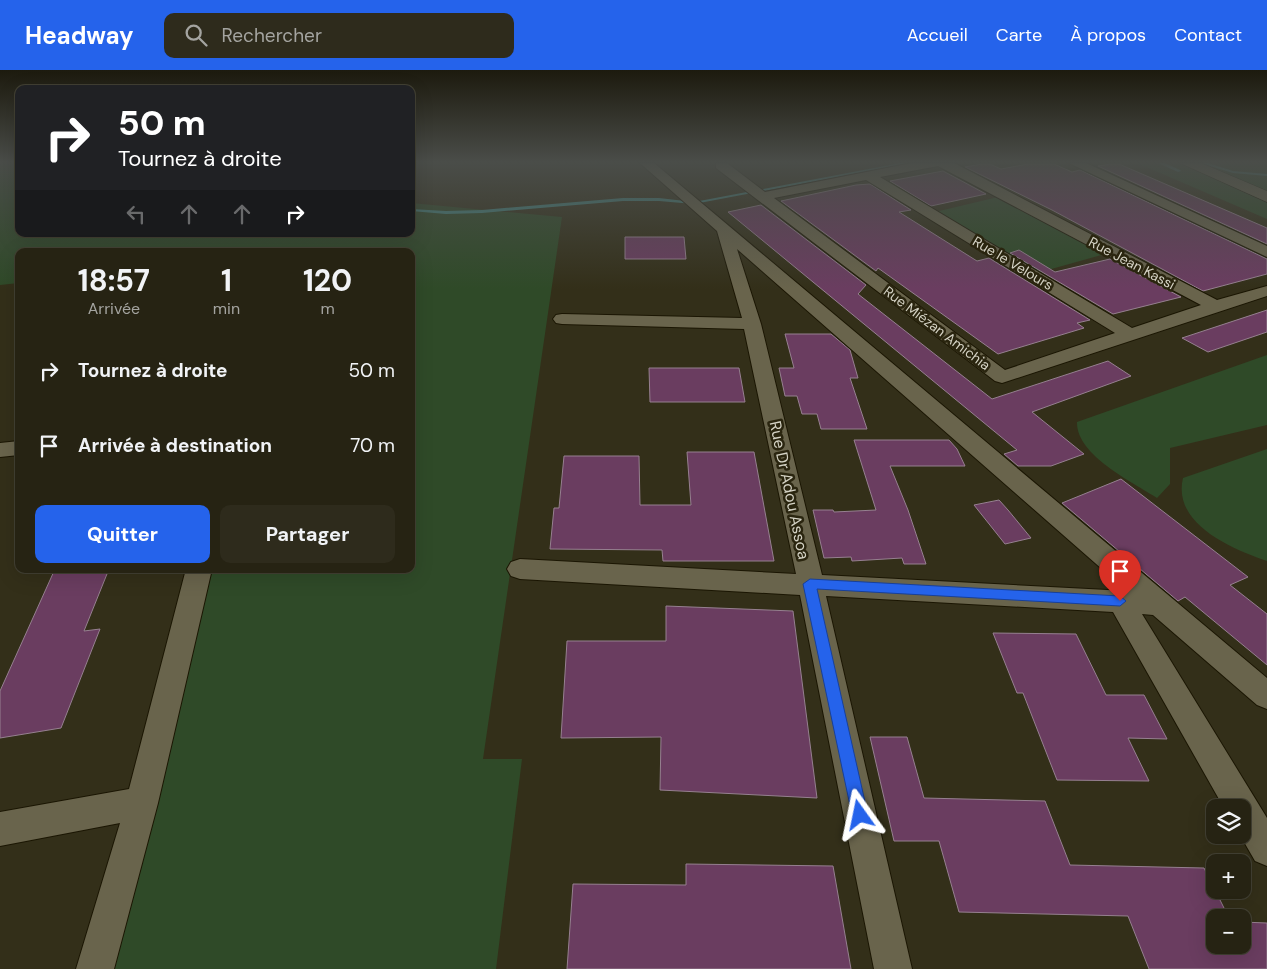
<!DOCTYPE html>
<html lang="fr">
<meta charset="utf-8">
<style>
body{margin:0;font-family:"DM Sans",sans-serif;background:#2e2b1c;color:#f1f3f6;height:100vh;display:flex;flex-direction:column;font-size:19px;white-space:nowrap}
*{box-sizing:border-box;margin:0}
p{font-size:16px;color:#a4a4a0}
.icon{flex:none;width:28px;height:28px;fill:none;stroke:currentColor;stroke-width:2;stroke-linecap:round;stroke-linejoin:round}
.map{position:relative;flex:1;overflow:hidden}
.sheet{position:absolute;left:15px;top:178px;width:400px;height:325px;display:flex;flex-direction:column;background:#262313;border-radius:10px;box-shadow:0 5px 20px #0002,0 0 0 1px #424033}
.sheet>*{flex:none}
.guide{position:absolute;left:15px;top:15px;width:400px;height:152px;border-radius:10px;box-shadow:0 5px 20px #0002,0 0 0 1px #424033;background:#202124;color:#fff;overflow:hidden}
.fabs{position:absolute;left:1206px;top:729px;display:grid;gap:10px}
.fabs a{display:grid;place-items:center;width:45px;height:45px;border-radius:10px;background:#262313;box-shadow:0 5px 20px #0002,0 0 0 1px #424033;font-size:25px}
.pin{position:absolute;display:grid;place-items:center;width:42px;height:42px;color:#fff;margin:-51px -21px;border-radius:50% 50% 50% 0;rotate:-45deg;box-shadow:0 0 5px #0007}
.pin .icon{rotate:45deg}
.me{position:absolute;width:55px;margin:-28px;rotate:348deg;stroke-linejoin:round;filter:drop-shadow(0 0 4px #0008)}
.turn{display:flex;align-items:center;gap:18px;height:105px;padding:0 20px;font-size:22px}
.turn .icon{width:65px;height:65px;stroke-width:2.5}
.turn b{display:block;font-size:35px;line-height:42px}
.lanes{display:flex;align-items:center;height:48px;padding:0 20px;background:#0003;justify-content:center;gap:25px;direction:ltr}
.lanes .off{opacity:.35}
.eta{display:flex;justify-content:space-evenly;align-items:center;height:85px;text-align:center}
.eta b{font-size:30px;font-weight:700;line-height:35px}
.button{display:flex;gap:10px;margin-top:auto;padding:10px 20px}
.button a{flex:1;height:58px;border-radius:10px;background:#2563eb;color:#fff;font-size:20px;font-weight:700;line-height:58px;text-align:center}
.button a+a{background:#2e2b1c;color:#f1f3f6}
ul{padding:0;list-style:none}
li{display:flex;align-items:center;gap:15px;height:75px;padding:0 20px}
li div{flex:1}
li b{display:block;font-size:19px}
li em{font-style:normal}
header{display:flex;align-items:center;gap:30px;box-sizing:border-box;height:70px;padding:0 25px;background:#2563eb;color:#fff}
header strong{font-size:24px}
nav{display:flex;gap:28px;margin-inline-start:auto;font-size:18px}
.search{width:350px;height:45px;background:#2e2b1c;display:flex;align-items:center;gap:12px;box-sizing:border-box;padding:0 18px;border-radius:10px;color:#a4a4a0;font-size:19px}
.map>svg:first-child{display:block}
</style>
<header>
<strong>Headway</strong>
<div class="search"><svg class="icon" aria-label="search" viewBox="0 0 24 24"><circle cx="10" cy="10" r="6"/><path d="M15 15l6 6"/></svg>Rechercher</div>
<nav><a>Accueil</a><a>Carte</a><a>À propos</a><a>Contact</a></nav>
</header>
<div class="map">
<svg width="1267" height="899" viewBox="0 0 1267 899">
<rect width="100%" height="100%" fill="#332f19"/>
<path fill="#2f4a28" d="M0,93L19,94V164H411V133L562,147L483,689H522L496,899H91L206,499H411V181H19V213L0,215Z
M1137,93H1267V149Z
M998,127L1105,184L1037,203L935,142Z
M1267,285V355L1170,378V414L1157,428C1132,412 1076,385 1077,352Z
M1267,379V491C1232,479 1172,454 1183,408Z"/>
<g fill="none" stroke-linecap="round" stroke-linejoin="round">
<path fill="#458b88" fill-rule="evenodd" d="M900,93H911L694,134L659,131H623L482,143L446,144L411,141V139L446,141L482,140L623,128H659L694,132Z
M1165,93L1180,100L1181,101L1178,102L1158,93Z
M1200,93H1208L1233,101L1267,104V106L1233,103Z"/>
</g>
<path fill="#6a3d60" stroke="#968090" d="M982,94H990L1001,99L1028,94H1054L1072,102L1080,100L1267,189V204L1203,221L1052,140L965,97Z
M1111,94H1119L1267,158V174L1098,96Z
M943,101L986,124L931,136L890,111Z
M870,114L911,140L899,142L977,191L989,188L1090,250L1077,253L1084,258L998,284L878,198L876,201L781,131L856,115Z
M761,135L866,215L858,224L992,329L1108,291L1131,306L1032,342L1084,384L1051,396H1018L1004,384L1017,380L728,142Z
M625,167H684L686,189H625Z
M1019,180L1055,202L1110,189L1181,227L1113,244L1010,183Z
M1267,240V262L1208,282L1182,268Z
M785,264H831L850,280L858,308H850L867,359H821L817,344H802L797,326H785L779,298H794Z
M649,298H739L745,332H650Z
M854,370H949L957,379L965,396H890L908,440L926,494H904L902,488L852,491L851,487L824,488L813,440H833L834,442L876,440Z
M687,382H754L774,491H663L662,480L550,479L554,438H559L564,386H639L640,435H691Z
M1121,409L1248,507L1230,515L1267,544V595L1185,527L1178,531L1062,433Z
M999,430L1008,440L1031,468L1005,474L974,435Z
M55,499H109L84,561L100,559L61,658L0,668V621Z
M666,536L793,541L817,728L660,720L661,667L561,668L567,571H666Z
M993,563L1076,564L1106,625H1144L1167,669L1128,668L1149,711L1057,710L1023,623H1017Z
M870,667H907L924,728L1045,731L1070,795L1204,798L1229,848H1215V875H1242V852L1267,853V899H1149L1128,846L959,842L939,771H894Z
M686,794L833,796L851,899H567L573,814L686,815Z"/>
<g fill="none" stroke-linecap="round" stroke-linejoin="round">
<defs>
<path id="street" d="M640,93H654L1267,608V639L1257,635L1153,545L1142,544L1267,748V796L1255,791L1240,765H1242V738H1224L1113,542L826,526L912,899H874L800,525L520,509L511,506L507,499L511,492L520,489L796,504L744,259L562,254L556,253L553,249L556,245L562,244L742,248L717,161ZM737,179L1127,521L822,505L761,254Z
M716,93H727L765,122L912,93H954L1217,230L1267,216V226L1002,313L995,311L716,98ZM938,96L1201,235L1132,258L880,107ZM866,110L1115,263L1005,300L774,128Z
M1069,93H1086L1267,176V187Z
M19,371V385L0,387V373Z
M186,499H212L158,733L114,899H76L120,753L0,776V742L129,719Z"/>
<path id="secondary" d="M1180,93H1201L1267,121V132Z"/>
</defs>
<use href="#street" stroke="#1b1603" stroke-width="2"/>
<use href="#secondary" stroke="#1b1603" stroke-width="1"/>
<use href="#street" fill="#69644c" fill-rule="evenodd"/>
<use href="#secondary" fill="#69644c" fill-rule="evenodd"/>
</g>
<linearGradient id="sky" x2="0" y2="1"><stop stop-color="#1c1a0e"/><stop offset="0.42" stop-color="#4a4d49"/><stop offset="1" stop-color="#4a4d49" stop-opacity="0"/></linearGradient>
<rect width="1267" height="219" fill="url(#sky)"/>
<path fill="#2563eb" stroke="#184099" d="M810,509L1120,526L1126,531L1120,536L817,519L868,745L865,751L860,753L854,751L852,745L803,514Z"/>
<g text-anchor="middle" stroke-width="5" stroke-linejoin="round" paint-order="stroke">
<g font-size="14" fill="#d4d2c4" stroke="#2a250f">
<text transform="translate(1013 193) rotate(31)" y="5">Rue le Velours</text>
<text transform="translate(1132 193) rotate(28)" y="5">Rue Jean Kassi</text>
<text transform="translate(937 258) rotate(37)" y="5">Rue Miézan Amichia</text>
</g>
<g font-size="16" fill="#d4d2c4" stroke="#2a250f">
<text transform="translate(790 420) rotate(78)" y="6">Rue Dr Adou Assoa</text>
</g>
</g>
</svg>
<div class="fabs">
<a><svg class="icon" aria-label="layers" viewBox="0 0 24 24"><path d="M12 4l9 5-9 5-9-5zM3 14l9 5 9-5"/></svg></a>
<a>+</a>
<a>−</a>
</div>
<div class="pin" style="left:1120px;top:531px;background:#d93025"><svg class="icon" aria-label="arrive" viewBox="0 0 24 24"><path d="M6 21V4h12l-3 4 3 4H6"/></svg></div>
<svg class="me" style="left:860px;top:745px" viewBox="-20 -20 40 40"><path d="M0-17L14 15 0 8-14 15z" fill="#2563eb" stroke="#fff" stroke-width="4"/></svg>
<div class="guide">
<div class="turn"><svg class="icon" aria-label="right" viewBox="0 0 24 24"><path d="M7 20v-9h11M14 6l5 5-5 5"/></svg><div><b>50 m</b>Tournez à droite</div></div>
<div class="lanes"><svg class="icon off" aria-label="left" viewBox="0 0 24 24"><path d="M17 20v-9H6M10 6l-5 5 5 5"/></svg><svg class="icon off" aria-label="ahead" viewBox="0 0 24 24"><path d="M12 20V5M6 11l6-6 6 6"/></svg><svg class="icon off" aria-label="ahead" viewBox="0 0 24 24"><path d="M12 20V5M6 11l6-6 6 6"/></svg><svg class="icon" aria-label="right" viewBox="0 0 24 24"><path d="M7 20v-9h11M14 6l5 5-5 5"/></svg></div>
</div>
<section class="sheet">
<div class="eta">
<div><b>18:57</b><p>Arrivée</p></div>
<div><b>1</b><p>min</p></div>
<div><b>120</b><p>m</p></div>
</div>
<ul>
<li><svg class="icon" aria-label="right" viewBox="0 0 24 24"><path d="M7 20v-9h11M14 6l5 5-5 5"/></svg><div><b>Tournez à droite</b></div><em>50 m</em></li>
<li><svg class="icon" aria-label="arrive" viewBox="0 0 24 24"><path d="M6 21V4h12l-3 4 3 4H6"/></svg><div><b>Arrivée à destination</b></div><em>70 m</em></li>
</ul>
<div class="button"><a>Quitter</a><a>Partager</a></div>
</section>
</div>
